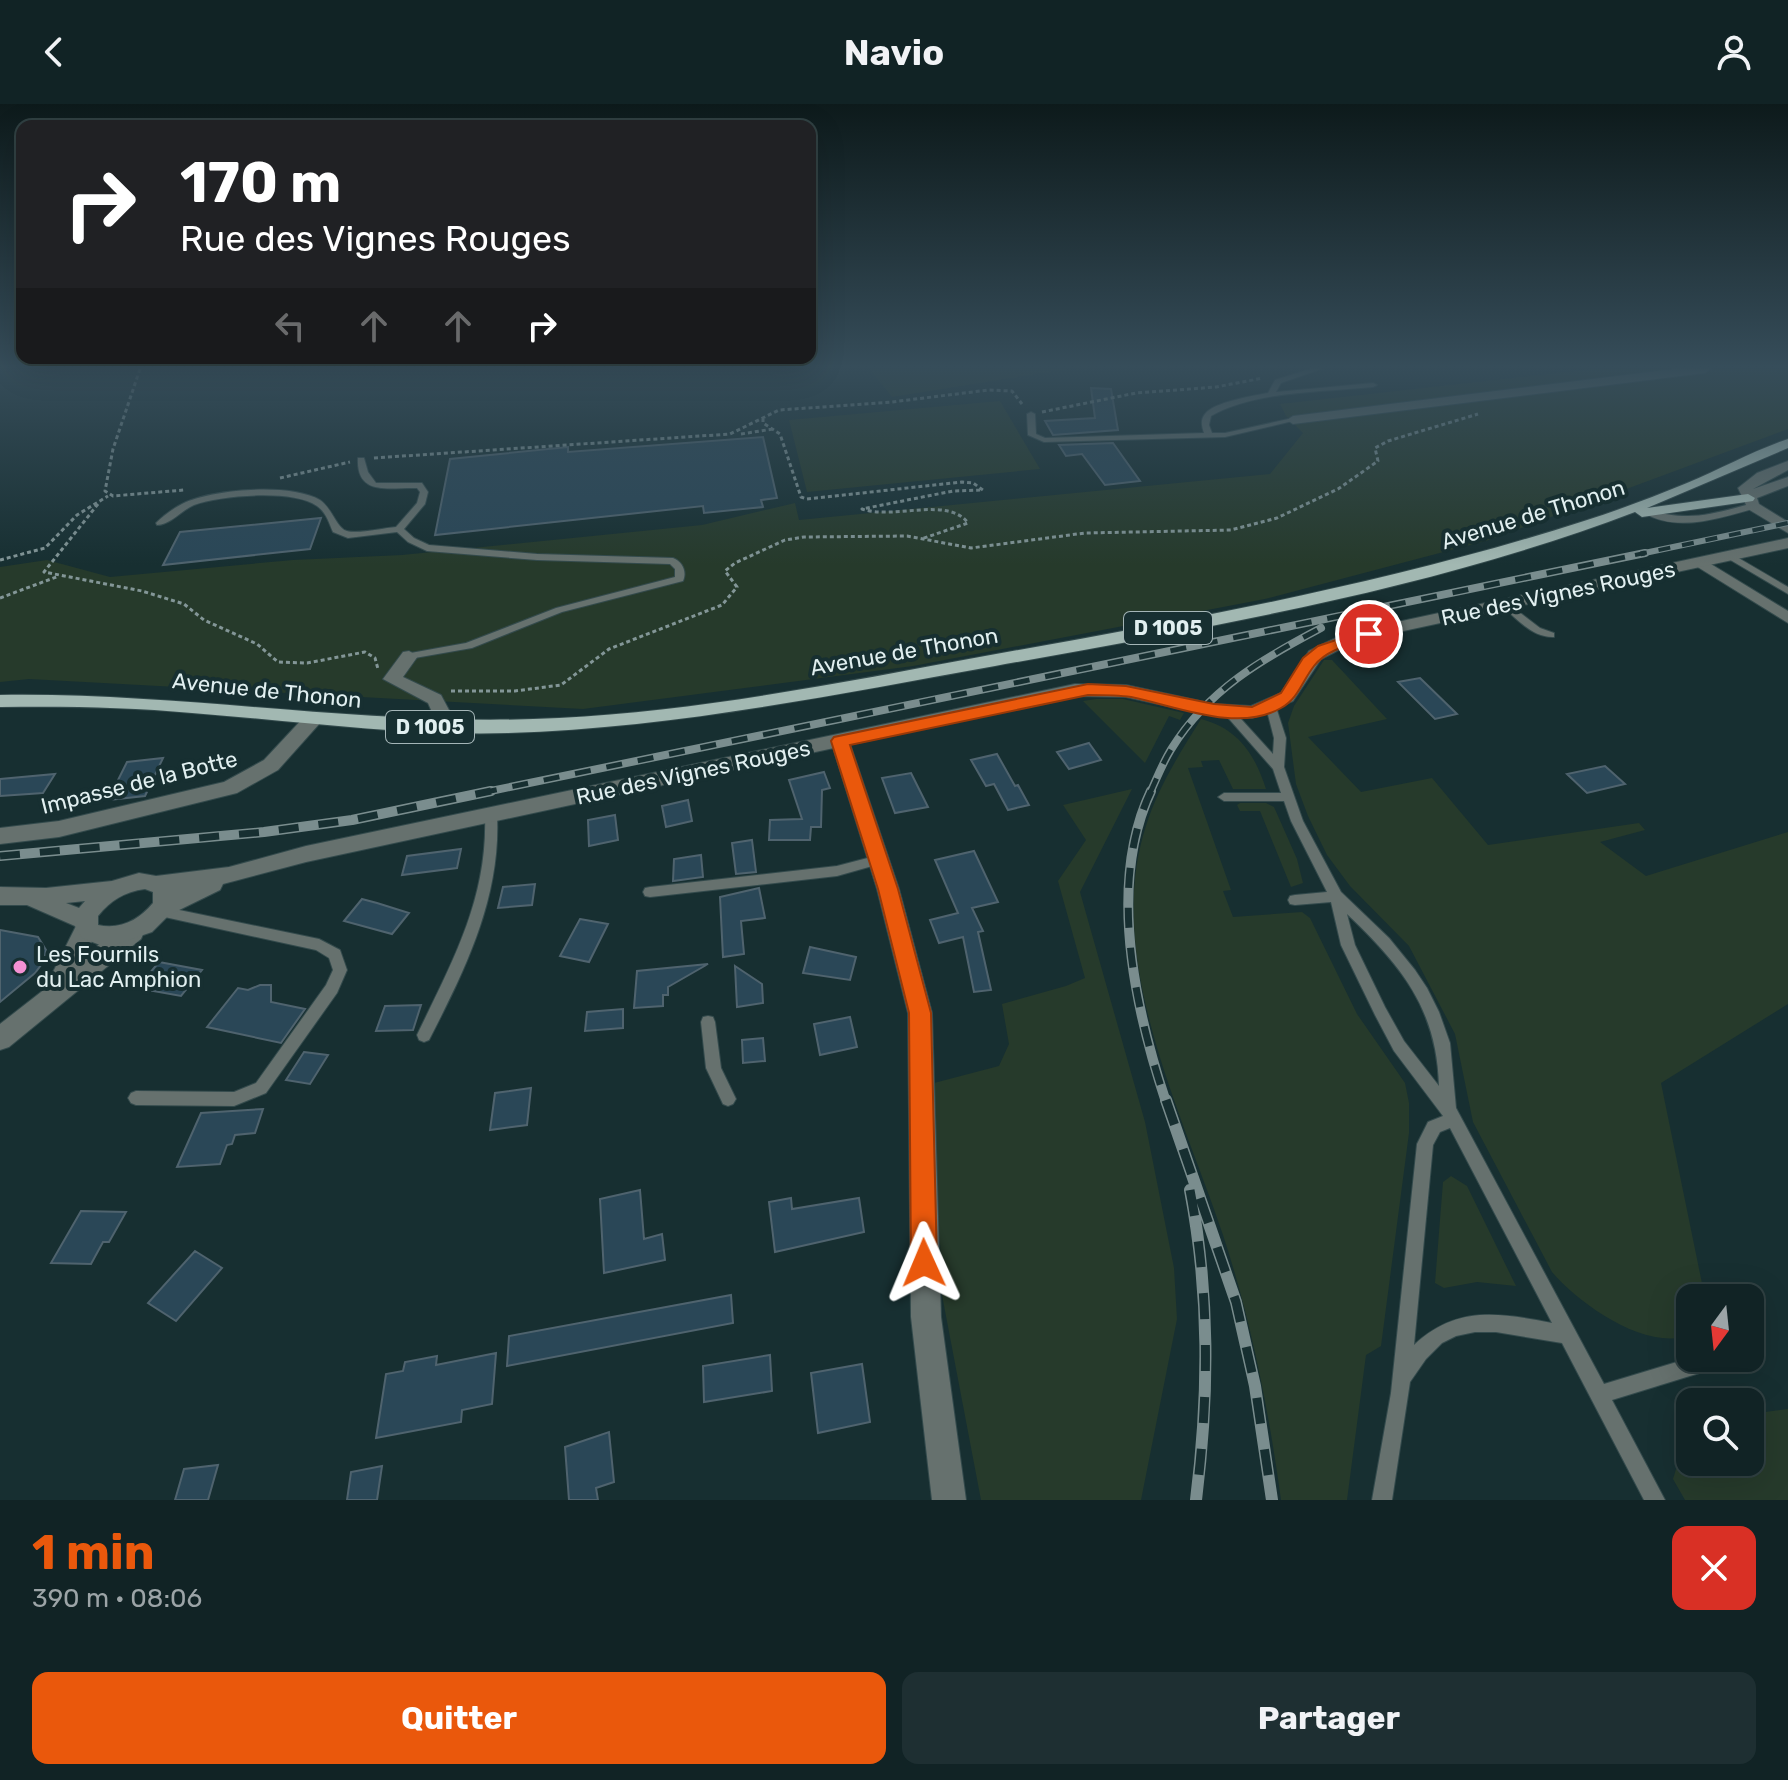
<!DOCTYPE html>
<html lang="fr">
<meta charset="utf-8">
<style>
body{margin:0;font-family:Rubik,sans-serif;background:#1e2f32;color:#f1f3f6;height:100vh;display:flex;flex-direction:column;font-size:30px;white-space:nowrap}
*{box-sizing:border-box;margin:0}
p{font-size:26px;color:#9ca4a7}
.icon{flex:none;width:44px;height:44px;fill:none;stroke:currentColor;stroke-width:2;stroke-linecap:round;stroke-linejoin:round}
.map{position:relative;height:1396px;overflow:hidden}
.details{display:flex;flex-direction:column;background:#112325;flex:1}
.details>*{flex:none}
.hud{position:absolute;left:16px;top:16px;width:800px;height:244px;border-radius:16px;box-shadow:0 8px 32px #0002,0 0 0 2px #304042;background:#202124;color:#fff;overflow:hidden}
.needle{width:52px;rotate:195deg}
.buttons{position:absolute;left:1676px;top:1180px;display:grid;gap:16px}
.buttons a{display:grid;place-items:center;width:88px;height:88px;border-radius:16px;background:#112325;box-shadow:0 8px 32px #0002,0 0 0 2px #304042;font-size:40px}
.pin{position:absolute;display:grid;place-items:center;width:68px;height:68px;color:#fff;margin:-34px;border:4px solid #fff;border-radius:50%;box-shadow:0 2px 8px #0007}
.me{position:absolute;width:88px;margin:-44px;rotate:359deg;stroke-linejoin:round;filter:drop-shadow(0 0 6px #0008)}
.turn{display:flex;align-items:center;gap:28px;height:168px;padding:0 32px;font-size:36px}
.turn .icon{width:104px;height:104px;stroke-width:2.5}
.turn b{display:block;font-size:56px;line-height:68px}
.lanes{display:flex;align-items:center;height:76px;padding:0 32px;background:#0003;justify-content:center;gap:40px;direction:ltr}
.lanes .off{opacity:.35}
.round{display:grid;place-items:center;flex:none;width:84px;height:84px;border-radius:16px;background:#1e2f32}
.head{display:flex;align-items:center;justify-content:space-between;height:136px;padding:0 32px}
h1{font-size:48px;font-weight:700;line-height:60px;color:#ea580c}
.button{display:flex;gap:16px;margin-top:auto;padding:16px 32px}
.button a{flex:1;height:92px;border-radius:16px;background:#ea580c;color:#fff;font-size:32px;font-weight:700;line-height:92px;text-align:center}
.button a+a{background:#1e2f32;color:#f1f3f6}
header{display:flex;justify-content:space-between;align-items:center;height:104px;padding:0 32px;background:#112325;font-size:36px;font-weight:700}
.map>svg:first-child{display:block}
</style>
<header><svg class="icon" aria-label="back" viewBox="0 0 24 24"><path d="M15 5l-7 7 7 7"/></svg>Navio<svg class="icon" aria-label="person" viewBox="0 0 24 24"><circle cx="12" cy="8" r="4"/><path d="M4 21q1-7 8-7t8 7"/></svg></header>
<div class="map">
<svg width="1788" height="1396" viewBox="0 0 1788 1396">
<rect width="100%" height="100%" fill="#172f31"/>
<path fill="#263a2b" d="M870,265H1068L892,293Z
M1594,265H1788V325L1489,436L1265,495L913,562L583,605L29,575L0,578V463L47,456L110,473L293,456L402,451L702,421L795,399L799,416L1270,370L1303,329L1286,312L1280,300Z
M1000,297L1040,365L807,388L789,316Z
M1324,556H1332L1387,615L1308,633L1361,688L1432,674L1488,741L1639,719L1645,726L1600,738L1646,772L1788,728V900L1661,979L1705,1194H1690V1231C1647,1248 1579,1200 1552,1168L1473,1018L1455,930L1409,842L1350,782L1327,751L1308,712L1296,680L1288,619L1294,602Z
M1096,595H1123L1184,609L1180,616L1169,612L1145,659L1083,597Z
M1201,615C1239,625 1255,651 1266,685H1233L1219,656L1201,657L1203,663L1188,664L1231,786L1223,787L1233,813L1302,808L1310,814L1357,910L1405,979L1409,999V1029L1381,1242L1366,1251L1347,1396H1281C1269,1307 1251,1216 1223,1131C1182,1008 1103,853 1146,722C1158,683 1180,649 1201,615Z
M1132,685L1080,788L1145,1018L1174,1164L1177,1215L1141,1396H981L942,1191L934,979L999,962L1009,940L1002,900L1066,882L1085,874L1058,777L1086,736L1063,701Z
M1240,699H1266L1274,703L1297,755L1303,779L1291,783L1260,707H1240L1237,701Z
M1451,1072L1467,1082L1516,1182L1477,1178L1444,1184L1435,1179L1443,1078Z
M1788,1305V1396H1685L1673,1375L1685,1336L1690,1329V1358H1750V1310Z"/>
<path fill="#2a4757" stroke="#4f636e" stroke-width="2" d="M1091,284L1111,285L1118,326L1053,331L1045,317L1095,314Z
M763,333L777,394L761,396L763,403L704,409L703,402L435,431L450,355L568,343V348Z
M1113,339L1140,377L1105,381L1082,350L1066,352L1059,341Z
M321,414L310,445L163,461L180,428Z
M1420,574L1457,610L1435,615L1398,578Z
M1089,639L1101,656L1069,665L1057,648Z
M997,650L1015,682L1018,681L1029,701L1008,706L994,680L986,682L971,656Z
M163,654L145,692L108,696L127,658Z
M1605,662L1625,680L1587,689L1567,670Z
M824,668L830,684L822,686L821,723H811L810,736H769L770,716L802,715L789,676Z
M911,669L928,703L895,709L882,674Z
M55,670L43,689L0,692V675Z
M688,696L692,717L666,723L662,702Z
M615,711L618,736L589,742L588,716Z
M752,736L756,768L736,770L732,739Z
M461,745L457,764L402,771L407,752Z
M974,747L998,798L972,804L983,827L978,828L991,886L974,888L963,833L939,839L930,816L958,809L935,756Z
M701,751L703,773L673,777L674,755Z
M535,780L532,801L498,804L503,783Z
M759,784L765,814L741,817L744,850L723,853L720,793Z
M362,795L377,799L409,809L392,830L344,817Z
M580,815L608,820L589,858L560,852Z
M0,826L38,833L46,846L44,857L35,869L0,898Z
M810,843L856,853L850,876L803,869Z
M159,858L202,866L181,892L137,884Z
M708,860L668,883V891H663V902L634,904L637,867Z
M735,862L762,880L763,899L737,903Z
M271,881V898L305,905L281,939L207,923L238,884L248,886L260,881Z
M421,901L413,926L376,927L385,902Z
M623,905V924L585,927L587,908Z
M850,913L857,943L820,951L814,920Z
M763,934L765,957L743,959L742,936Z
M304,948L328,951L310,980L286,976Z
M531,984L527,1021L490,1026L495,989Z
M263,1005L255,1029L235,1031L232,1040L227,1041L220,1060L177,1063L201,1009Z
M640,1086L644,1135L662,1130L665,1156L604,1169L600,1095Z
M791,1094L792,1105L859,1094L864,1128L775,1148L769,1098Z
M81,1107L126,1108L109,1138H103L91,1160L51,1159Z
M195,1147L222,1164L176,1217L148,1199Z
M731,1191L733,1219L507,1262L509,1232Z
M496,1249L492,1300L462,1306L461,1318L376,1334L386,1270L403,1267L405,1258L437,1252L436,1261Z
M770,1251L772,1287L704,1298L703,1262Z
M862,1260L870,1318L818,1329L811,1269Z
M609,1328L614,1378L596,1384L598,1396H569L565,1343Z
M218,1361L208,1396H175L184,1365Z
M382,1362L377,1396H347L351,1368Z"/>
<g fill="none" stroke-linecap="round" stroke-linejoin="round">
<defs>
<path id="service" d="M1310,265H1321L1281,279L1276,288L1373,279L1377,281L1373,283C1323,288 1254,287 1211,312L1209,321L1212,329H1225L1293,314L1297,316L1225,333L1044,338L1028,331L1027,310L1031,308L1035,310L1036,330L1045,334L1204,329C1202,323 1200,316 1205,310C1214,298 1252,292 1268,289L1275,276Z
M358,354H364L368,368L376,379H422L428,388L425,400L404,425L414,434L429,441L537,450L673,454C683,458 687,468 683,477L562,508L472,544L409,555L405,554L404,552L405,550L466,539L556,504L675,473V465L670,460L537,456L427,447L408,438L397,428L348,434L333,428C329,419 326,408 317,402C293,385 221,391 194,401C182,406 170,421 157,421L156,419C164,411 175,403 186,398C217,385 290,379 320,396C332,404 337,425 347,427C359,430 383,424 396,423L417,399L420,388L417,384C390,383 356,393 358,354Z
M1753,399L1757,402L1756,404C1721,414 1677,429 1644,409L1648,406C1690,418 1713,410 1753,399Z
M1730,449L1788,483V490L1727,454L1725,452Z
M1506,498L1540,524L1554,529V533C1533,534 1518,516 1503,503V499Z
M1271,599L1276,603L1286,634L1284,663L1303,717L1341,788L1389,834L1415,866L1427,884L1439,908L1450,939L1456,1004L1604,1280L1690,1254H1728L1725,1260L1719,1263L1612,1296L1665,1396H1644L1562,1239L1496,1228H1475L1456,1232L1442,1239L1426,1255L1410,1278L1392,1396H1372L1391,1289L1417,1040L1428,1018L1443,1012L1394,947L1375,911L1341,841L1331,798L1295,801L1290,800L1288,796L1290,792L1295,791L1327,788L1291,717L1284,697H1224L1218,693L1224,689H1281L1273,665L1223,608L1228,604L1232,605L1273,650L1274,634L1266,603ZM1347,810C1401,861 1437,905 1439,982L1404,937L1385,903L1355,841ZM1450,1024L1552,1219C1499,1209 1457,1201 1414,1241L1433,1041L1440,1028Z
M491,707L497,711C501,793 466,864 429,936L424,938L419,936L417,931C452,858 488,795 485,711Z
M879,751L883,753L885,756L883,759L837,772L650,793L645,792L643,788L645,784L650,783L837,762Z
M160,802L319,835L340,846L347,866L337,889L266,989L234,1002L136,1001L131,999L128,994L131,989L136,987L234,988L256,979L326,881L333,866L329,854L316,846L160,812L155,811L153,807L155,803Z
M708,912L713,913L715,918L721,964L736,995L733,1000L728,1002L723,1000L706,964L701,918L703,913Z"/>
<path id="minor" d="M1674,265H1711L1705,269L1293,320L1287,316L1293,312Z
M1701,454L1788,507V519L1696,462L1693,459Z
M409,547L418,552L403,573L441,591L450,608L443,627H429L427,623L432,608L428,599L383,575L403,548Z
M313,609L320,611L322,615L320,619L278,666L237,689L59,733L0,740V724L59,717L224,678L264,656L306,611Z
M840,631L849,637L899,785L932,909L941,1213L966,1396H932L911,1213L908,909L877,785L831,637Z
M86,815L94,818L97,824L86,852C100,841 122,815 141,821L144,828L141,835L9,943L0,946V920L50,881L48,878L78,818Z"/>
<path id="tertiary" d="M1788,357V366L1753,385L1788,373V382L1757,394L1759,400L1788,418V429L1748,405L1738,384L1757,369Z
M1788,434V444L1357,537L1321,555L1293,597L1252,614L1214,612L1126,593L1075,592L306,758L223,780L220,786L169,811L152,828L114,841H100L82,834L75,822L27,801H0V783L46,784L112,777L139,769L156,772L229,763L306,742L1075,580L1126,581L1214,600L1251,602L1281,589L1309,547L1346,529ZM145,785L153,788V799C139,816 120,826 98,821V812C111,796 124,788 145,785ZM85,797L79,804L66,799Z"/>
<path id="primary" d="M1788,335V344L1647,404L1748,390L1755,394L1753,397L1642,413L1635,408C1430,486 1210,523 995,562C833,591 673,624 508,629C402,632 297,617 192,609C128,603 64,602 0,603V591C187,588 372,624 559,614C702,607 844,578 985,552C1187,516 1388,480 1584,417C1619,406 1653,393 1687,379C1721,365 1753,347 1788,335Z"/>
</defs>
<use href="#service" stroke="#334a4c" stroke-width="2"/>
<use href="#minor" stroke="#334a4c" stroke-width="2"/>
<use href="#tertiary" stroke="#334a4c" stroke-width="2"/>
<use href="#primary" stroke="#334a4c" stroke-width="2"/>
<path stroke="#839697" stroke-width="3" stroke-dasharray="4 3" stroke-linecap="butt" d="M140,265L113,345L105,387L113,392L184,386
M1042,308L1136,289L1216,283L1263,274
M763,314V319L780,330L801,393L807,395L962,378L973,379L983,386L953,387L862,405C893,416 948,392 968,419L921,435
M741,330L773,325
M374,354L730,330L779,306L892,298L988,286L1012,287L1022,300
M280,374L350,358
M98,400L44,468L142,487L184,500L204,516L257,540L278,558L307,559L365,548L375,554L378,565
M0,456L45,444L77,411L108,392
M0,494L59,472
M451,587H515L561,581L609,545L722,501L737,483L725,467L735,459L785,436L804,433L907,432L971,444L1085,429L1231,426L1277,414L1338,385L1378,357L1375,344L1388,337L1478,310"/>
<use href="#service" fill="#66716e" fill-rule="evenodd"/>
<use href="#minor" fill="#66716e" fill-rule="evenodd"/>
<use href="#tertiary" fill="#66716e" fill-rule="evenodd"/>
<use href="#primary" fill="#a2b8b2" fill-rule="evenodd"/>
<defs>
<path id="rail-far3" d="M1635,451L1788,419"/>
<path id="rail-far2" d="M481,689L1645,449
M1150,689C1157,674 1163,658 1172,644C1208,586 1262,555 1321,524"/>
<path id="rail-far1" d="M1151,687C1107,780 1135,905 1166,998
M0,752L264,728L352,716L491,687"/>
<path id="rail" d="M1166,996L1236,1198L1255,1282L1272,1396
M1190,1086C1210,1190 1209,1291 1196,1396"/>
</defs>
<use href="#rail-far3" stroke="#7a8d8e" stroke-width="6"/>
<use href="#rail-far2" stroke="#7a8d8e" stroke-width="8"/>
<use href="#rail-far1" stroke="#7a8d8e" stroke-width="10"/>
<use href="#rail" stroke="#7a8d8e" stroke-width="12"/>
<use href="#rail-far3" stroke="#172f31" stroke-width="4" stroke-dasharray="12" stroke-linecap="butt"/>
<use href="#rail-far2" stroke="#172f31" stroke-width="5" stroke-dasharray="16" stroke-linecap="butt"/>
<use href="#rail-far1" stroke="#172f31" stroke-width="7" stroke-dasharray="20" stroke-linecap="butt"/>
<use href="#rail" stroke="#172f31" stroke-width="9" stroke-dasharray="26" stroke-linecap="butt"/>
</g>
<linearGradient id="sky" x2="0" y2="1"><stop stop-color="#0d1a1b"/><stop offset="0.57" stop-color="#364d5a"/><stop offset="1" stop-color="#364d5a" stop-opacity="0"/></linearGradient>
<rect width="1788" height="461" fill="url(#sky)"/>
<path fill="#ea580c" stroke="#983908" stroke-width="2" d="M1369,525L1376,530L1374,533C1354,540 1328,544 1314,562C1302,577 1299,594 1281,604C1238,629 1176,602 1131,593C1117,591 1102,591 1088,591L850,641L898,785L931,909L937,1159L933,1168L924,1172L915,1168L911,1159L909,909L878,785L831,637L834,633L1088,580L1126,582L1214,600L1252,603L1281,589L1303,554L1318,542Z"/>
<circle fill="#f491d3" stroke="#172f31" stroke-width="3" cx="20" cy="863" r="8"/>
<g text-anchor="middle" stroke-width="8" stroke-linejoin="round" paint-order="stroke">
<g fill="#172f31" stroke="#a4b5b7" stroke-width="2">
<rect x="1124" y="508" width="88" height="32" rx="6"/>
<rect x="386" y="607" width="88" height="32" rx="6"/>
</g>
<g font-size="20" font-weight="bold" fill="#e1eff0">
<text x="1168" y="531">D 1005</text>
<text x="430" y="630">D 1005</text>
</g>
<g font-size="22" fill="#e1eff0" stroke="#172f31">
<text transform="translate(1533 410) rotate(-17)" y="8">Avenue de Thonon</text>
<text transform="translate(1558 489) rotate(-12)" y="8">Rue des Vignes Rouges</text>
<text transform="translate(904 547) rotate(-10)" y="8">Avenue de Thonon</text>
<text transform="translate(267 586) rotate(6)" y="8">Avenue de Thonon</text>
<text transform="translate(693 668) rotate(-12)" y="8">Rue des Vignes Rouges</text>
<text transform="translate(139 678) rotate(-14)" y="8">Impasse de la Botte</text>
</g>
<g font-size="22" fill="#e1eff0" stroke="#172f31" text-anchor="start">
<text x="36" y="858">Les Fournils<tspan x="36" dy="25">du Lac Amphion</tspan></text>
</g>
</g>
</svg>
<div class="buttons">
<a><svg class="needle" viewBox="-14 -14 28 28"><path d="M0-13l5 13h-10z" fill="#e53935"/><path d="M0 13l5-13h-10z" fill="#9ca4a7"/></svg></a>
<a><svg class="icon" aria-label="search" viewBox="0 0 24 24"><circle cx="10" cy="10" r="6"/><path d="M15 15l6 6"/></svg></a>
</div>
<div class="pin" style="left:1369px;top:530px;background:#d93025"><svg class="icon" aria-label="arrive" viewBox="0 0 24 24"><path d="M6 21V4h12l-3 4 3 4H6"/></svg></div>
<svg class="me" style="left:924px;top:1159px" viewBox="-20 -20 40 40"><path d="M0-17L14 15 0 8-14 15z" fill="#ea580c" stroke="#fff" stroke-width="4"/></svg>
<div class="hud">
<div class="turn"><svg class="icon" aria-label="right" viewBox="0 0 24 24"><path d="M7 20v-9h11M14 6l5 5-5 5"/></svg><div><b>170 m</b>Rue des Vignes Rouges</div></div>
<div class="lanes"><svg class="icon off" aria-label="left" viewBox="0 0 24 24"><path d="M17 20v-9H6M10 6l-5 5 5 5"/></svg><svg class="icon off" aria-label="ahead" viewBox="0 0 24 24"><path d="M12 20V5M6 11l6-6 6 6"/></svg><svg class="icon off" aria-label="ahead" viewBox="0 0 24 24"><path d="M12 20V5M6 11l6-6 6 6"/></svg><svg class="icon" aria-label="right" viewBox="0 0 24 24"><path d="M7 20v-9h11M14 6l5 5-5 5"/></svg></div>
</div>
</div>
<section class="details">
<div class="head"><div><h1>1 min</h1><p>390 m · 08:06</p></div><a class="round" style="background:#d93025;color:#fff"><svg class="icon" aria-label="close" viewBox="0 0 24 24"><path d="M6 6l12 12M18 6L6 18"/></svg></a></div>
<div class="button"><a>Quitter</a><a>Partager</a></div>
</section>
